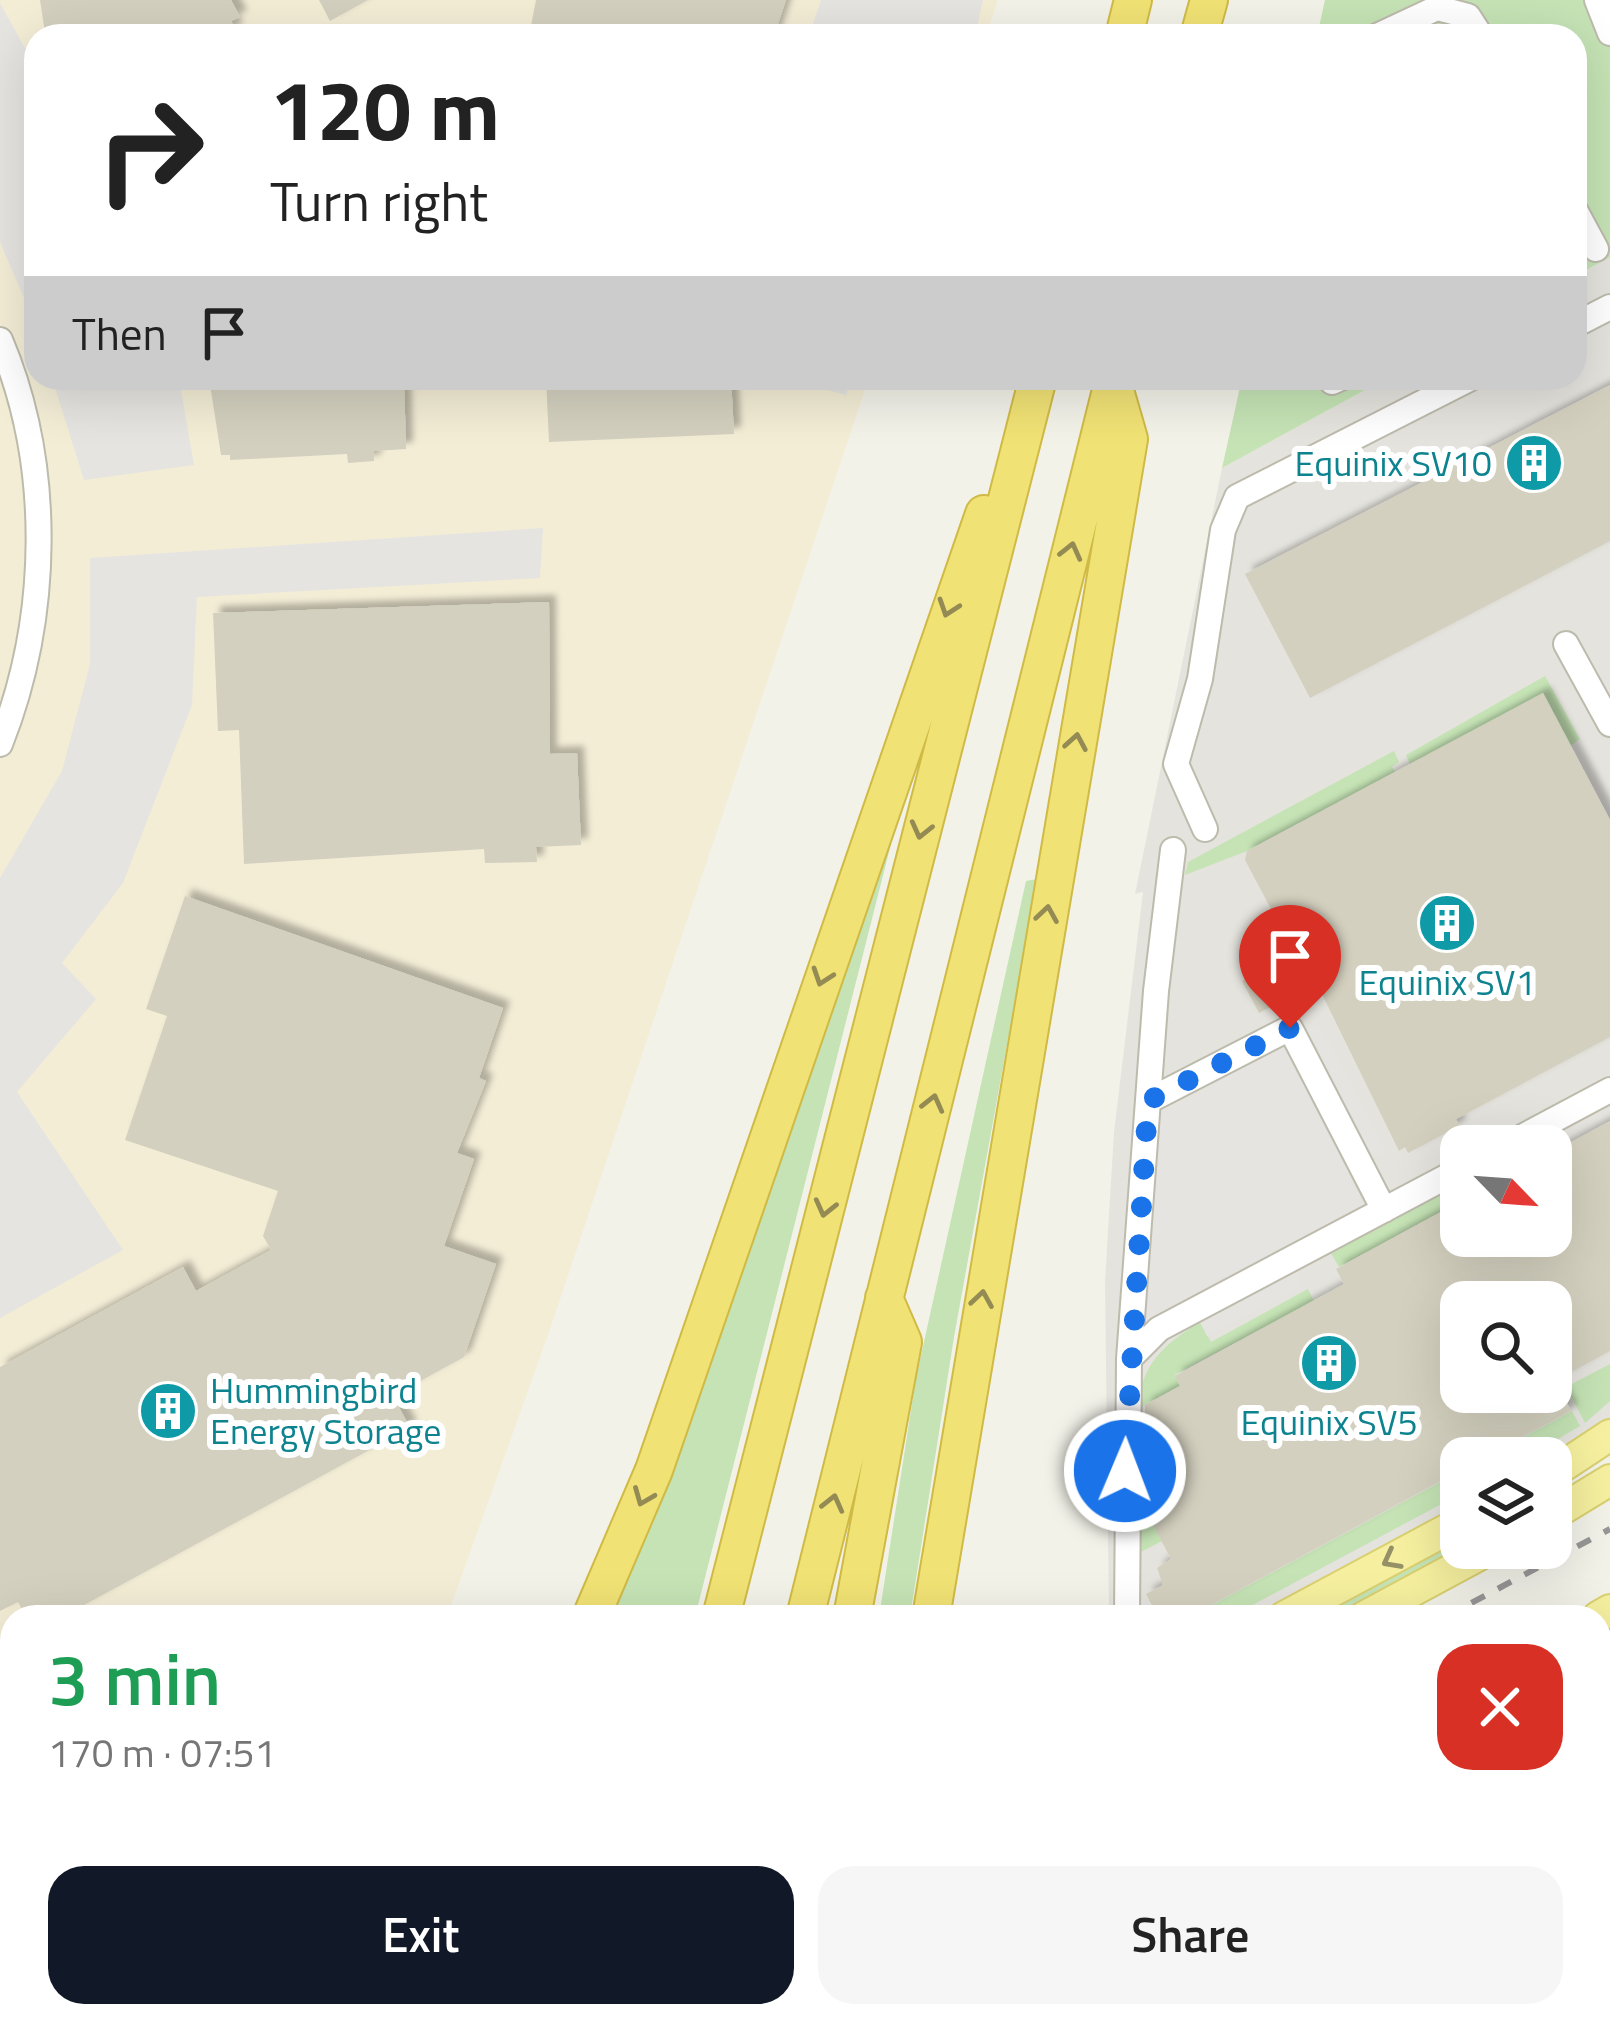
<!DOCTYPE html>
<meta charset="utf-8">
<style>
body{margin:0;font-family:"Titillium Web",sans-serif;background:#f6f6f6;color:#222;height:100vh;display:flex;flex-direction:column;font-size:45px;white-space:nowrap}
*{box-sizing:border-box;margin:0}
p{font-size:39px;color:#767676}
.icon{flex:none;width:66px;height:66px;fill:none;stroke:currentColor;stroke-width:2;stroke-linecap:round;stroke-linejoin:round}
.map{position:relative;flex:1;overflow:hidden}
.side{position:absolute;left:0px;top:1605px;width:1611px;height:423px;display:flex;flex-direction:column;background:#fff;border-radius:36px 36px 0 0;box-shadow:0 12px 48px #0002}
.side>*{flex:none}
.guide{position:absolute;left:24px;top:24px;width:1563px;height:366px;border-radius:36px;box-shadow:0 12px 48px #0002;background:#fff;color:#222;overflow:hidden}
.needle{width:78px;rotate:115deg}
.tools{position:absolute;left:1440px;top:1125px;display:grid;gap:24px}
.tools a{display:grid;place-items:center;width:132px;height:132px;border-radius:24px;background:#fff;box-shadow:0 12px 48px #0002;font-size:60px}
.pin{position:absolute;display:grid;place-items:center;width:102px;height:102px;color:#fff;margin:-123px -51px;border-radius:50% 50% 50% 0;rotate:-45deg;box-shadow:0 0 12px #0007}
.pin .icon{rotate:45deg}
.me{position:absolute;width:132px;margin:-66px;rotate:1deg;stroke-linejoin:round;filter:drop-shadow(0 0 9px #0008)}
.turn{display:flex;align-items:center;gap:42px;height:252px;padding:0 48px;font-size:54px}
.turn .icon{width:156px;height:156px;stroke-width:2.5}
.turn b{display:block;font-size:84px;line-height:102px}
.then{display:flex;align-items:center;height:114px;padding:0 48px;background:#0003;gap:24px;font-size:45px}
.round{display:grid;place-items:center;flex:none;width:126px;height:126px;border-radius:36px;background:#f6f6f6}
.headline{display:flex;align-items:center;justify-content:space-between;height:204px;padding:0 48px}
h1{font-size:72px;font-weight:600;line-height:90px;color:#1e9e55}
.button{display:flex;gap:24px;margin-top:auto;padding:24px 48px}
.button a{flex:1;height:138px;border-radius:36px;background:#111827;color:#fff;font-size:48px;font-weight:600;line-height:138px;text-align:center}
.button a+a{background:#f6f6f6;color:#222}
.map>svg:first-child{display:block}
</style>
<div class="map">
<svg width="1610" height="2026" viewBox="0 0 1610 2026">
<defs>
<filter id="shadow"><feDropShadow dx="7" dy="-7" stdDeviation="3" flood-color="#0004"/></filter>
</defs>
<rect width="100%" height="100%" fill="#f3f2e9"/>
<path fill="#e6e5d7" d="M1610,1698V2026H998L1017,2016H1599V1704Z"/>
<path fill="#f3edd6" d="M0,0H998L986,36H36V378H869L549,1332L447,1617H12V2016H302L299,2026H0Z"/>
<path fill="#e5e3dd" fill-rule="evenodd" d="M1610,257V1419L1551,1458H1461V1507L1258,1617H1109L1105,1281L1114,1132L1143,892L1135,894L1222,468L1387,378H1575V276ZM1461,1146H1551V1236H1461ZM1461,1302H1551V1392H1461Z"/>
<path fill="#c5e3b5" d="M1325,0H1610V257L1575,276V36H1317Z
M1242,378H1387L1222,468Z
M1545,676L1580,739L1570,746L1410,764L1406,755Z
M1394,751L1399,762L1392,767L1395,772L1247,851L1185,875L1188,862Z
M877,832L893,836L695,1617H611L661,1498Z
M1037,879L954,1337L910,1617H879L916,1378L1026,881Z
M1461,1183V1201L1339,1267L1331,1253Z
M1308,1289L1314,1301L1175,1375L1180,1386L1139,1408C1139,1365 1166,1343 1200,1322L1211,1342Z
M1610,1364V1401L1585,1423L1566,1387Z
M1572,1411L1580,1426L1526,1458H1485Z
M1461,1471V1493L1434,1508L1230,1617H1190Z
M1136,1492L1162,1541L1137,1554Z
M1461,1539L1462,1548L1334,1617H1314Z"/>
<path fill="#e5e4e0" d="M821,0H983L975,36H809Z
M0,3L36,68V326L0,242Z
M52,378H179L194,465L84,480Z
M784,378H852L846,395Z
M543,528L540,578L197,597L192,705L123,883L62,963L96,999L17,1092L123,1250L0,1318V878L62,771L90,664V558Z
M1319,1024L1387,1151L1372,1159L1305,1031Z
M1283,1042L1364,1204L1146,1323L1157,1109Z
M1296,1271L1303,1286L1207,1336L1200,1322Z"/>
<path fill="#d3d0bf" filter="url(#shadow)" d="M40,0H231L240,17L231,21L236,30L224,36H52L45,33Z
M319,0H368L330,21Z
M536,0H786L774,36H529Z
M209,378H404L406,449L374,451V461L348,463L347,454L230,460V455H221Z
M546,378H731L734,434L549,442Z
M1610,385V541L1310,698L1245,574Z
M549,602L550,754L577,753L581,845L536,847L537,862L485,863L484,849L244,864L239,730L218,731L213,613Z
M1543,693L1610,820V1037L1456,1119L1459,1126L1408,1153L1405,1147L1399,1151L1316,982L1259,1013L1242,981L1300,950L1284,921L1279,924L1245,860L1247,851Z
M185,896L503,1008L479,1078L486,1081L457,1153L474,1159L444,1246L496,1264L464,1357L393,1396L410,1428L62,1617H26L18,1602L0,1611V1367L183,1267L196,1291L271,1250L263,1236L278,1191L125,1140L167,1016L146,1009Z
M1610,1121V1351L1551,1383V1302H1461V1392H1561L1571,1411L1484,1458H1461V1470L1189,1617H1158L1146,1594L1163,1585L1157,1568L1171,1559L1144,1508V1487L1173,1471L1145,1419V1405L1180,1386L1175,1376L1344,1284L1336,1269L1461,1201V1236H1551V1153Z"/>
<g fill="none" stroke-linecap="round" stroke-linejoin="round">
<defs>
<path id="minor" d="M1597,0L1610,33
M1377,36L1437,8L1468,16L1481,36
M1575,210L1596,249
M1575,325L1610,307
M0,340C53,465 50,618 0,744
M1330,378L1332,382L1341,378
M1566,644L1610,724
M1205,829L1176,764L1200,679L1223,530L1237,497L1471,378
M1148,1101L1290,1028L1384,1210
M1505,1146L1610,1090
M1129,1359L1159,1329L1461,1169
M1127,1617L1129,1359L1156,991L1173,850
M0,1828L12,1825
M1609,1859L1610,1861
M120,2016L125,2026
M1440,2016L1445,2026
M1289,2026L1308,2016"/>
<path id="major" d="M1551,1474L1610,1435
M1551,1516L1610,1480
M1284,1617L1461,1522
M1364,1617L1492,1548
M1598,1617L1610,1610
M1599,1684L1610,1679
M517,2026L536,2016
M833,2026L852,2016
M924,2026L944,2016"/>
<path id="highway" d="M1124,36L1133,0
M1199,36L1209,0
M591,1617L654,1470L984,514
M721,1617L1038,378
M805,1617L1114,378
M852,1617L903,1342L884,1298
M931,1617L1129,439L1114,387
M450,2026L451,2016
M702,2026L705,2016
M785,2026L787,2016"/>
</defs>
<use href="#minor" stroke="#bdbbac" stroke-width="28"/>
<use href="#major" stroke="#d9d070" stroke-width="34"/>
<use href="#highway" stroke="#d0ba46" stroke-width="40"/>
<use href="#minor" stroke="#fff" stroke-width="24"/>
<use href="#major" stroke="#f5ef9f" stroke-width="30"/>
<use href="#highway" stroke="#f1e275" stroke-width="36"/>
<path stroke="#979797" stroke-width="6" stroke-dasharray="15 15" stroke-linecap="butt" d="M1445,1617L1610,1529
M682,2026L700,2016
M710,2026L728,2016"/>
<defs>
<path id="highway-bridge" d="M619,2026L621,2016"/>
</defs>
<use href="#highway-bridge" stroke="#d0ba46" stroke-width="40" stroke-linecap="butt"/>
<use href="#highway-bridge" stroke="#f1e275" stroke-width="36"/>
</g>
<defs><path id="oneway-chevron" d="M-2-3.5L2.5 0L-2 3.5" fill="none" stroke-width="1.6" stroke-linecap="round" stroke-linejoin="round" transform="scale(3)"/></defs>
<g stroke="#938b53">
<use href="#oneway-chevron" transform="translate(1071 551) rotate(-76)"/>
<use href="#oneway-chevron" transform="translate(948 608) rotate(109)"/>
<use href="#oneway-chevron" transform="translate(1076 742) rotate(-80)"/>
<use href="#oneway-chevron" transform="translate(921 830) rotate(104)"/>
<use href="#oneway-chevron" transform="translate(1047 914) rotate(-81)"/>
<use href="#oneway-chevron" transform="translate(822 977) rotate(109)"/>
<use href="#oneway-chevron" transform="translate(933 1103) rotate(-76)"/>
<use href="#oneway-chevron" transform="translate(825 1208) rotate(104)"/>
<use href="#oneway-chevron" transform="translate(982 1299) rotate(-81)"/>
<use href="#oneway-chevron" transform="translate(643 1497) rotate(112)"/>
<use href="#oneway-chevron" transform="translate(833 1503) rotate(-76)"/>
</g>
<use stroke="#959066" href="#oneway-chevron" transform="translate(1391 1560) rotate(152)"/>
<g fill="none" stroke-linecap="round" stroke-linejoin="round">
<path stroke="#1a73e8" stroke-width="21" stroke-dasharray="0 37.8" d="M1125,1471L1148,1101L1290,1028"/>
</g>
<defs>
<symbol id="building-disc" viewBox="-11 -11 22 22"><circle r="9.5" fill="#0f9aa8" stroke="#fff"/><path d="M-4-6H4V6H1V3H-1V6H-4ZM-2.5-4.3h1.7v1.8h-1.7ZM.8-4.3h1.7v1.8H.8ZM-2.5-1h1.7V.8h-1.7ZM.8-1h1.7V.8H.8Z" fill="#fff"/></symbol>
</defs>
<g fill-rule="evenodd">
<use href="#building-disc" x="1501" y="430" width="66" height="66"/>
<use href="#building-disc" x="1414" y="890" width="66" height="66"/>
<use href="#building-disc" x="1296" y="1330" width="66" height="66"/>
<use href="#building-disc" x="135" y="1378" width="66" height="66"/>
</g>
<g text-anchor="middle" stroke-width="12" stroke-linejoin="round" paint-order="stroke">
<g font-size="36" fill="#0d838f" stroke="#fff">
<text x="1492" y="476" text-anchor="end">Equinix SV10</text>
<text x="1447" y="995">Equinix SV1</text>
<text x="210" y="1403" text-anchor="start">Hummingbird<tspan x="210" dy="41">Energy Storage</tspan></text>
<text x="1329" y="1435">Equinix SV5</text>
</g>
</g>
</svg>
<div class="tools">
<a><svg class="needle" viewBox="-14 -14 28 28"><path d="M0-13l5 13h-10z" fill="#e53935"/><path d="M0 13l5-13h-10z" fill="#767676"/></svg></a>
<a><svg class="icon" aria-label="search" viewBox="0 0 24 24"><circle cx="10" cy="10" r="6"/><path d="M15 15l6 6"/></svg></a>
<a><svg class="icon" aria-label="layers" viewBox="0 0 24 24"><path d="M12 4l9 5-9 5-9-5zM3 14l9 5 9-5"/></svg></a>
</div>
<div class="pin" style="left:1290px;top:1028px;background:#d93025"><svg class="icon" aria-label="arrive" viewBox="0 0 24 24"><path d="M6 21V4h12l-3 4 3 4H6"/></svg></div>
<svg class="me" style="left:1125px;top:1471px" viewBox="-20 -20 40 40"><circle r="17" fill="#1a73e8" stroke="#fff" stroke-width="3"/><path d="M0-11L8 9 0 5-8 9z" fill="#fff"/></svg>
<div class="guide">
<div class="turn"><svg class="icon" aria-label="right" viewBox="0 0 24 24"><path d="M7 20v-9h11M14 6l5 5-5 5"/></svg><div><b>120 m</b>Turn right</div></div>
<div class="then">Then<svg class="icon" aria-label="arrive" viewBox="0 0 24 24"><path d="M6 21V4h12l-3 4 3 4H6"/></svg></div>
</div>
<section class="side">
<div class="headline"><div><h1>3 min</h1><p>170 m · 07:51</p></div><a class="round" style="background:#d93025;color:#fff"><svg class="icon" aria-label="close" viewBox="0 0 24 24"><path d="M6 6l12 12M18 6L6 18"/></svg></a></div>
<div class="button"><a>Exit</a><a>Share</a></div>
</section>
</div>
